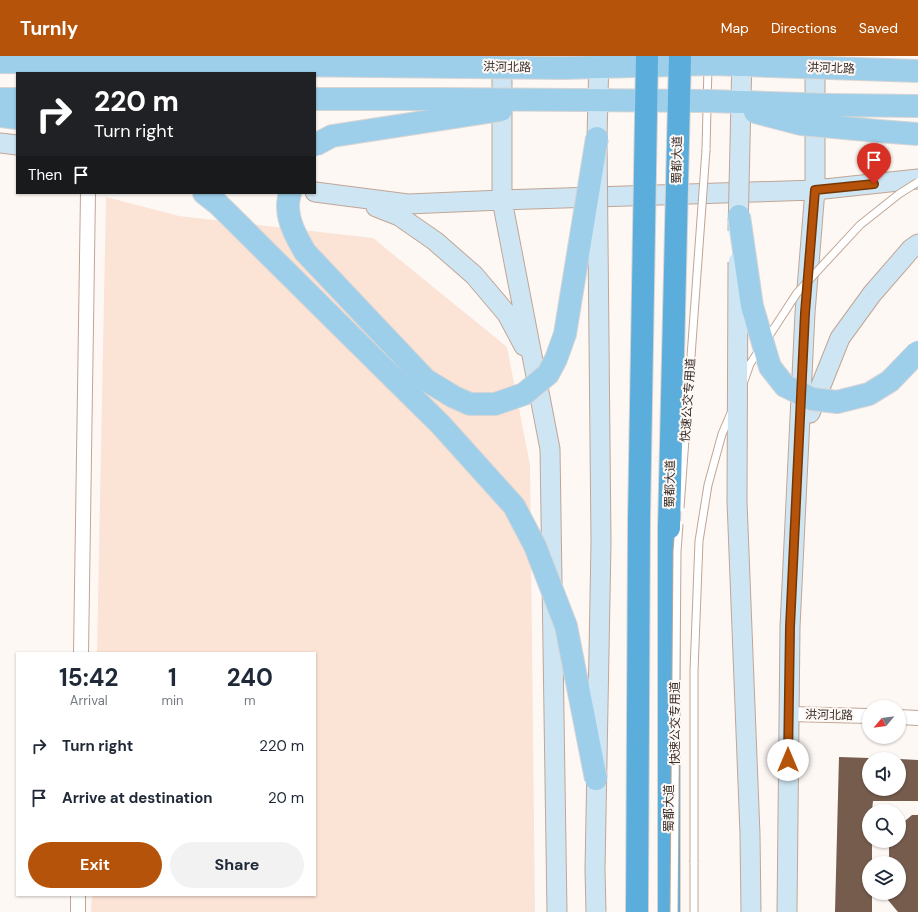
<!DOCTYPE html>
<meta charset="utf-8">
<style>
body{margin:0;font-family:"DM Sans","Noto Sans SC",sans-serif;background:#f2f2f3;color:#1f2937;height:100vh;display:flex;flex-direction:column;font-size:15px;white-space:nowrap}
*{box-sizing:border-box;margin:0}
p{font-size:13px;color:#747a83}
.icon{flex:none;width:22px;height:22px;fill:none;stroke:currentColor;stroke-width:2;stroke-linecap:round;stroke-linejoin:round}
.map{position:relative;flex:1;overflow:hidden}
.panel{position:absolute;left:16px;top:596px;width:300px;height:244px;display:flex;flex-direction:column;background:#fff;border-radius:0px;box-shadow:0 1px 3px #0004}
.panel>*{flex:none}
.top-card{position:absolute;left:16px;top:16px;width:300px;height:122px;border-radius:0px;box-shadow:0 1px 3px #0004;background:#202124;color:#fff;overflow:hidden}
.needle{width:26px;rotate:241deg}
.fabs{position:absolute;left:862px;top:644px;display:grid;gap:8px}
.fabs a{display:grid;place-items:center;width:44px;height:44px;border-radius:50%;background:#fff;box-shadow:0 1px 3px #0004;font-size:20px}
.pin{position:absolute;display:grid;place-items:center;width:34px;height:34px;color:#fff;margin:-41px -17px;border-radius:50% 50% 50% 0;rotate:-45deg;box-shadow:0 0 4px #0007}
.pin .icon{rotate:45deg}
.me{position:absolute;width:44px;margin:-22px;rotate:0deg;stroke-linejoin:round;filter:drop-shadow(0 0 3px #0008)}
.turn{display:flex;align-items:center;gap:14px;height:84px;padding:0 12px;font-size:18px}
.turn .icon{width:52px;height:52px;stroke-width:2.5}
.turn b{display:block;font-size:28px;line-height:34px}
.then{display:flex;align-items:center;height:38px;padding:0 12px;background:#0003;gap:8px;font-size:15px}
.eta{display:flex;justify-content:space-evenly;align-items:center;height:68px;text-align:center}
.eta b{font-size:24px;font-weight:700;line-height:28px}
.action{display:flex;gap:8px;margin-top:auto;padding:8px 12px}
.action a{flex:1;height:46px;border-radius:24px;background:#b45309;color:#fff;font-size:16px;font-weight:700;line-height:46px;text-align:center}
.action a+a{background:#f2f2f3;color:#1f2937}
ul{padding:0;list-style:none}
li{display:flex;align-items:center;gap:12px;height:52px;padding:0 12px}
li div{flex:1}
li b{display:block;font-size:15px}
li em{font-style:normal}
header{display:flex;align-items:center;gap:24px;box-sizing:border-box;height:56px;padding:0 20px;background:#b45309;color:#fff}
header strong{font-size:19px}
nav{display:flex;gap:22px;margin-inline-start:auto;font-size:14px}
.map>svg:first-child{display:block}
</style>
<header>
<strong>Turnly</strong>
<nav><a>Map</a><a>Directions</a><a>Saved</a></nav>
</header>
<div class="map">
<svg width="918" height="856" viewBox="0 0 918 856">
<rect width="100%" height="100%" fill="#fef8f5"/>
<path fill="#fbe3d6" d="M106,141L179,160L373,182L507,291L530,409L535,856H91L92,839H315V597H97Z"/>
<path fill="#755c4d" d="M839,701L869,702V733H899V703L918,704V745H873L872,755H869V785H872V807H869V837H872V856H835Z
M912,759H918V856H898L888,844L889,837H899V807H889V785H899V770Z"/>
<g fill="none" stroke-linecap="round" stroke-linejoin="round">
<defs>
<path id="lane" d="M706,94L708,10
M694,856V806"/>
<path id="street" d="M81,597L88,137
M789,658L869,660
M899,661L918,662
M78,856V839"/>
<path id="secondary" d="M502,0V144L550,393L557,856
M0,87L17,89
M315,136L408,148L502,144L815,134L918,123
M376,151L399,160L435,185L474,219L507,258L524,290
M810,357L840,282L872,238L911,193L918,188
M787,856L790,571L805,257L815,134V0"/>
<path id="primary" d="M0,43H17
M0,60L17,62
M204,137L218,148L356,285
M290,137C289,141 288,146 288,150C288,167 297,182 305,196L372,267"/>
<path id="highway" d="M637,856L639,463
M669,856V472"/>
</defs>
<use href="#lane" stroke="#c1a595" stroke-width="9"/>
<use href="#street" stroke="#c1a595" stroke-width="16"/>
<use href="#secondary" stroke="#c1a595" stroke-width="21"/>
<use href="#primary" stroke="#d7d5d4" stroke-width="24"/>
<use href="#highway" stroke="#d7d5d4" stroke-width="24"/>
<use href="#lane" stroke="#fff" stroke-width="7"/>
<use href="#street" stroke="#fff" stroke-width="14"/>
<use href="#secondary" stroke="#cee6f4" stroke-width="19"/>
<use href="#primary" stroke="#9dceea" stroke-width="22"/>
<use href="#highway" stroke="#5baddc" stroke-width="22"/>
<defs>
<path id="lane-bridge" d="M767,283L797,237L860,169L899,138L918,126
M744,325L750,308L760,293
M680,452L706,94
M694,806V615L699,485L708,429L722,378L731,357
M674,856L677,496L679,468"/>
<path id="secondary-bridge" d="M738,175L742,0
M738,206L737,445L750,778L751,856
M596,856L595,814L601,487L597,82L599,0"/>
<path id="primary-bridge" d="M0,6L563,12L711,8L918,15
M315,43H440L709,45L830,49L918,50
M755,56L801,68L878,75L918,78
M315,89L332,80L501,54
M739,160L752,250L770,311L785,330L812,343L837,346L869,338L890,325L918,296
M372,267L426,324L454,341L470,348H495L524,338L548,318L556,303L565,278L597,82
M356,285L441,369L514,450L535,490L566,570L596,723"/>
<path id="highway-bridge" d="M639,463L647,0
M669,472L680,0"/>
</defs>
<use href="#lane-bridge" stroke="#c1a595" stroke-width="9" stroke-linecap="butt"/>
<use href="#secondary-bridge" stroke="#c1a595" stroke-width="21" stroke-linecap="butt"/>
<use href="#primary-bridge" stroke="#d7d5d4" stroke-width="24" stroke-linecap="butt"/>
<use href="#highway-bridge" stroke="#d7d5d4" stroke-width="24" stroke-linecap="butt"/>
<use href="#lane-bridge" stroke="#fff" stroke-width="7"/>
<use href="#secondary-bridge" stroke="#cee6f4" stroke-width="19"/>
<use href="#primary-bridge" stroke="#9dceea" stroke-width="22"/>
<use href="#highway-bridge" stroke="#5baddc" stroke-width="22"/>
</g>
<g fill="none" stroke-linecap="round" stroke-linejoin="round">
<defs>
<path id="route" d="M788,704L790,571L805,257L815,134L874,128"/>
</defs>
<use href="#route" stroke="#753606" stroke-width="10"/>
<use href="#route" stroke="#b45309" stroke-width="7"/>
</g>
<g text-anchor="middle" stroke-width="4" stroke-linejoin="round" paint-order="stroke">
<g font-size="12" fill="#392e28" stroke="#fef8f5">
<text transform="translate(507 11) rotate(1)" y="4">洪河北路</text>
<text transform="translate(831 12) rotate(2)" y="4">洪河北路</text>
<text transform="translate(677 104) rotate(-89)" y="4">蜀都大道</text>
<text transform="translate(688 344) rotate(-86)" y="4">快速公交专用道</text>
<text transform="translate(670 428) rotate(-89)" y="4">蜀都大道</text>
<text transform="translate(829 659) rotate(1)" y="4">洪河北路</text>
<text transform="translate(675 667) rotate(-90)" y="4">快速公交专用道</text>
<text transform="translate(669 752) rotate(-90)" y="4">蜀都大道</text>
</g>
</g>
</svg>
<div class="fabs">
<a><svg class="needle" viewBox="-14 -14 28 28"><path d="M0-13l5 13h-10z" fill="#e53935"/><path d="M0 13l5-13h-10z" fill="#747a83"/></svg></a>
<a><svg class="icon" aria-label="sound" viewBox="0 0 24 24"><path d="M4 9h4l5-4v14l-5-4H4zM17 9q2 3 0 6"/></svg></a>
<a><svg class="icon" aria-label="search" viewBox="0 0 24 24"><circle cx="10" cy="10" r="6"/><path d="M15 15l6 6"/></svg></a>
<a><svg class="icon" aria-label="layers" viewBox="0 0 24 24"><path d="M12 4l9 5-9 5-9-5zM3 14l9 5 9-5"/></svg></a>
</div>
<div class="pin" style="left:874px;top:128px;background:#d93025"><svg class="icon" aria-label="arrive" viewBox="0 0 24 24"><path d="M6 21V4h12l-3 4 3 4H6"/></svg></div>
<svg class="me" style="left:788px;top:704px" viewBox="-20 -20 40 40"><circle r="19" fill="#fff"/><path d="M0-13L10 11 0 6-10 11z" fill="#b45309"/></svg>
<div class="top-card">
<div class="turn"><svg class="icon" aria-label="right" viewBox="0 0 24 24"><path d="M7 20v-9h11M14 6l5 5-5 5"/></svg><div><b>220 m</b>Turn right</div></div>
<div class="then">Then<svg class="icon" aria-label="arrive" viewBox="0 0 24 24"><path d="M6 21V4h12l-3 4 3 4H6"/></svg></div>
</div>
<section class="panel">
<div class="eta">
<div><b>15:42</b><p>Arrival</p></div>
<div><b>1</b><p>min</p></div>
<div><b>240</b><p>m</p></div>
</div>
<ul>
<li><svg class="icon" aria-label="right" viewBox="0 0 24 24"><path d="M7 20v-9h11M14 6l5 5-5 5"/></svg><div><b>Turn right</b></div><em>220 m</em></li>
<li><svg class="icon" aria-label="arrive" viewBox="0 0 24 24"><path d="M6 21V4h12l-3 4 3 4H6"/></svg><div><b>Arrive at destination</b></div><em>20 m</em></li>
</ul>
<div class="action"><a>Exit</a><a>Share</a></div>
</section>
</div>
